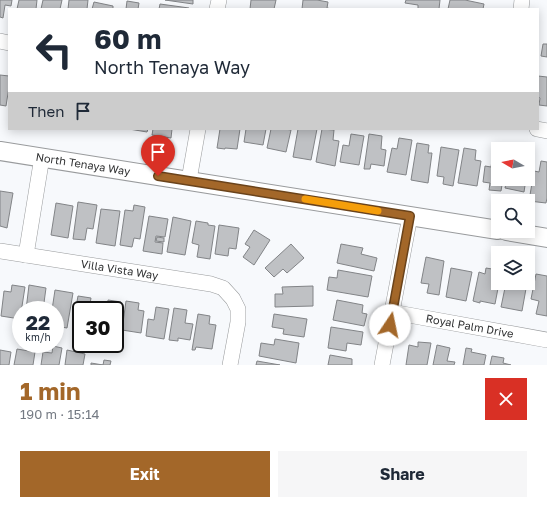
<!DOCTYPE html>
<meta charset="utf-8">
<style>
body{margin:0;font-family:"Golos Text",sans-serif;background:#f6f6f7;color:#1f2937;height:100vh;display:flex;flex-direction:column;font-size:15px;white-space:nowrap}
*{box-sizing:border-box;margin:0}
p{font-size:13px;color:#747a83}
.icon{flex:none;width:22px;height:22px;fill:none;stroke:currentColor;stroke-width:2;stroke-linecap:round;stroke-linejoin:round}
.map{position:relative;height:365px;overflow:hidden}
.sheet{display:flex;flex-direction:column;background:#fff;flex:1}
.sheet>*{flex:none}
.hud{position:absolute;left:8px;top:8px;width:531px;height:122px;border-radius:0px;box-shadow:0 2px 10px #0003;background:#fff;color:#1f2937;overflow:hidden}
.needle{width:26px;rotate:280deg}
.tools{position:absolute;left:491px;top:142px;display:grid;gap:8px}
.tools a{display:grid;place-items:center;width:44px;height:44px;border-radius:0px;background:#fff;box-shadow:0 2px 10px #0003;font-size:20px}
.speed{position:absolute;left:12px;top:301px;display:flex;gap:8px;font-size:20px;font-weight:700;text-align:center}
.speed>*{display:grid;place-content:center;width:52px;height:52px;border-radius:50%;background:#fff;box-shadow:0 2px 10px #0003;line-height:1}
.speed small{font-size:10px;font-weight:400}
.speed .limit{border:2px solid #111;border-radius:6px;background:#fff;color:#111}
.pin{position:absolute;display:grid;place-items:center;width:34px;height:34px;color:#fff;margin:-41px -17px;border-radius:50% 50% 50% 0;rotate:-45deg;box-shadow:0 0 4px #0007}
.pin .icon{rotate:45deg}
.me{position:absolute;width:44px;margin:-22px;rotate:11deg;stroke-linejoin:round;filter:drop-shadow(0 0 3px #0008)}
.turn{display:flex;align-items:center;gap:14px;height:84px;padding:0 20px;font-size:18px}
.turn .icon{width:52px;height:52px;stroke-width:2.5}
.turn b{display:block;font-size:28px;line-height:34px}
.then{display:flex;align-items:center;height:38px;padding:0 20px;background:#0003;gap:8px;font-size:15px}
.round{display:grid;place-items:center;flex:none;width:42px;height:42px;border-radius:0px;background:#f6f6f7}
.head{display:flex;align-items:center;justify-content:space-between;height:68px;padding:0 20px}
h1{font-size:24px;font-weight:700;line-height:30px;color:#a36729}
.primary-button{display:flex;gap:8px;margin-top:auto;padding:8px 20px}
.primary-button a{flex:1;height:46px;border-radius:0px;background:#a36729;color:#fff;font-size:16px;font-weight:700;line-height:46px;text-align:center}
.primary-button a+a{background:#f6f6f7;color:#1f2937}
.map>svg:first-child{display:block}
</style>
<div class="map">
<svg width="547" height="365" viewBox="0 0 547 365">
<rect width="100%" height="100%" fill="#f7f9fc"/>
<path fill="#bfc1c4" stroke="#828487" d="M0,0H12L11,6L5,5L3,18L0,17Z
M19,0H37L36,9H17Z
M43,0H62L60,9H41Z
M69,0H88L87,9H68Z
M165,0H193V4Z
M251,0H276L274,9H250Z
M303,0H317L328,2L327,8L332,9H302Z
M406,0H440L439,9H418V5L405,3Z
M450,0H465L484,4L483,9H448Z
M127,1L139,3L138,9H126Z
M94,2L113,6V9H92Z
M160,4L189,8V9H159Z
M543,44H547V57L541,56Z
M0,75L9,76V87L6,106L0,105Z
M538,76L547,77V106L539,105L540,98L538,97Z
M129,129H148L147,132Z
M153,129H172L171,138L152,135Z
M220,129H240L237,149L225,148V149L217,148Z
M246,129H266L263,145L244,142Z
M271,129H285L291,130L286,152L267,148Z
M298,129H317L311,160L293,157Z
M322,129L334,130L333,140L339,141L335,166L316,162Z
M351,134L364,136L359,165L340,162L343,145L349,146Z
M369,134L382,136L381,149L386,150L384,166L371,164L370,169H364Z
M399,138L412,140L406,175L387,172L392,148L397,149Z
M417,143L429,145L428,153H432L428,183L411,180Z
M441,147L459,150L453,186L443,184L444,177L437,176Z
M464,148L476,150L475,160L481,161L477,186L458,183Z
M493,155L498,156V179H503L501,191L489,190L490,183L483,182L485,166L491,167Z
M541,161L547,162V198L546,203L529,201L534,171L539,172Z
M507,179H526L524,192L505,188Z
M0,191L13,193L7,228L0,226Z
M78,202L97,205L93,229L87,228L85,240L73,239Z
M56,203L73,206L68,238L51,235Z
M134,205L145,207L140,239L134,238L132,247L120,245L125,210L133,211Z
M101,209L120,211L115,246L96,243Z
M149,216L168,219L165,237L156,236L155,242L163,243L162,254L143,251Z
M173,217L191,221L185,255L167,252Z
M196,221L208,223V225L215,226L210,259L197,257L199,245L192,243Z
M219,225L239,228L236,249L229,248L228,256L215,254Z
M254,230L270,240L254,265L243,257L250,247L245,244Z
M157,237L164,238V242L156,241Z
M291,244L304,258L287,273L283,269L274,277L265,268Z
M341,244L363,248L361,254L377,258L374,271L337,263Z
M426,257L444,261L439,295L427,293L429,284L421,283Z
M451,268L472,272L466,301L446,297Z
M486,268L498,270V283H499L495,304L480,301V303L473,301L479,272L485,274Z
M338,270L372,276L368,297L327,290L329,277L337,278Z
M536,274L547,276V316L536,314L539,301L531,299Z
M506,283H527L522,311L501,307Z
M12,285L25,287L20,319L1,316L4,291L11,292Z
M29,285L46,288L43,310H26Z
M313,286V306L275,307V294H283L282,287Z
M55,290L73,293L67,328L55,326V310H52Z
M78,296L91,298L89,310H81V325L73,324Z
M108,300L121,302L117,331H115V310H107Z
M337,300L363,305L362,313L367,314L364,326L333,320Z
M126,301L139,303L138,310L144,311L141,333L122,330Z
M156,307L169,309L164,339L146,336L148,319L154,320Z
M174,308L187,310L185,323L193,324L190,340L178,338V341L169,340Z
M198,314L210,316L209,324L216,325L212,349L196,347L195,350H192Z
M274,314L307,319L304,337L283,334L284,329L272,327Z
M331,327L363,332L361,345L347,343L346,351L328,348Z
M275,339L299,343L296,363L259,356L261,343L274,345Z
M418,342L431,343L427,365H406L409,345L418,347Z
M437,345L450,348L447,361L455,362L454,365H433Z
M53,346L62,348L59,365H41L43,352L52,353Z
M466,348L472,349L471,352L486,355L484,365H463Z
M17,349L35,352L33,365H14Z
M0,350L11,352L9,365H0Z
M67,350L85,354L83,365H65Z
M330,355L352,359V365H328Z
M492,356L504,358L503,363L511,365H490Z
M104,360L111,361L110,365H91V363L103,365Z
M257,361L280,365H256Z"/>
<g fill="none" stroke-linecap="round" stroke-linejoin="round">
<defs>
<g id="minor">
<path d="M217,9L219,0"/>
<path d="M521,9L522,0"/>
<path d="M0,41L9,43"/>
<path d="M537,129L547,131"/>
<path d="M189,180L198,129"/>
<path id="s1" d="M0,251L211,284L223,288L233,299L238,309V322L230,365"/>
<path d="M26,255L42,157"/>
<path id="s2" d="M392,312L547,340"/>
<path d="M382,365L410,216"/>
</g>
<g id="major">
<path id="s3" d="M0,151L498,230"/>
<path d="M506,231L547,238"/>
</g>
</defs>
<use href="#minor" stroke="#999b9d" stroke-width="16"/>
<use href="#major" stroke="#999b9d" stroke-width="20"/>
<use href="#minor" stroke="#fff" stroke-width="15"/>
<use href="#major" stroke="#fff" stroke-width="18"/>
</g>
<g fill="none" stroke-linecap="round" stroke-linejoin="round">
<defs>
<path id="route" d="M158,176L410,216L390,325"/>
</defs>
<use href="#route" stroke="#6a431b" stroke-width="10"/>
<use href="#route" stroke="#a36729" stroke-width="7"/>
<path stroke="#f59e0b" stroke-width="7" d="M305,199L378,211"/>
</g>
<g text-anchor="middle" stroke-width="4" stroke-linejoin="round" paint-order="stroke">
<g font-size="11" fill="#313233" stroke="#f7f9fc">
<text dy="4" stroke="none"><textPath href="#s3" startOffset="84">North Tenaya Way</textPath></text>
<text dy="4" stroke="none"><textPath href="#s1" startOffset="121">Villa Vista Way</textPath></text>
<text dy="4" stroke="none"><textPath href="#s2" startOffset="79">Royal Palm Drive</textPath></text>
</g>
</g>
</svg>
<div class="tools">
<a><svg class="needle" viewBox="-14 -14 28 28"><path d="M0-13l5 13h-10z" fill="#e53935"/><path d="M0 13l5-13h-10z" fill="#747a83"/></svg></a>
<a><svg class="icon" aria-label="search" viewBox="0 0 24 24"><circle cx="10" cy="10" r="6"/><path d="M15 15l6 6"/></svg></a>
<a><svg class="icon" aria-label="layers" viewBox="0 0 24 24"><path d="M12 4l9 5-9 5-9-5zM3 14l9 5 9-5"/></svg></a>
</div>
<div class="speed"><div>22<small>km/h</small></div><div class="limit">30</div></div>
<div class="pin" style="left:158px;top:176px;background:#d93025"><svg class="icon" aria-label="arrive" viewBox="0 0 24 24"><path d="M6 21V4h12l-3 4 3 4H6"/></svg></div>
<svg class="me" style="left:390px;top:325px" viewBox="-20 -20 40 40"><circle r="19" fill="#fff"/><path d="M0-13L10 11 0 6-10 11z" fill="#a36729"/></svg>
<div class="hud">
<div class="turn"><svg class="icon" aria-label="left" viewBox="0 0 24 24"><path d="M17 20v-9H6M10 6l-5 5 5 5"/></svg><div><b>60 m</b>North Tenaya Way</div></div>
<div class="then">Then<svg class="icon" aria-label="arrive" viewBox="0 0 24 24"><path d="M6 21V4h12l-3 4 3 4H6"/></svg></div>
</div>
</div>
<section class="sheet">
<div class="head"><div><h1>1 min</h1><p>190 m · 15:14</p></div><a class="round" style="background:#d93025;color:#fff"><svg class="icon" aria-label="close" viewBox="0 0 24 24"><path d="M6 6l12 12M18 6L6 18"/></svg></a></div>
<div class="primary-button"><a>Exit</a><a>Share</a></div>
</section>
